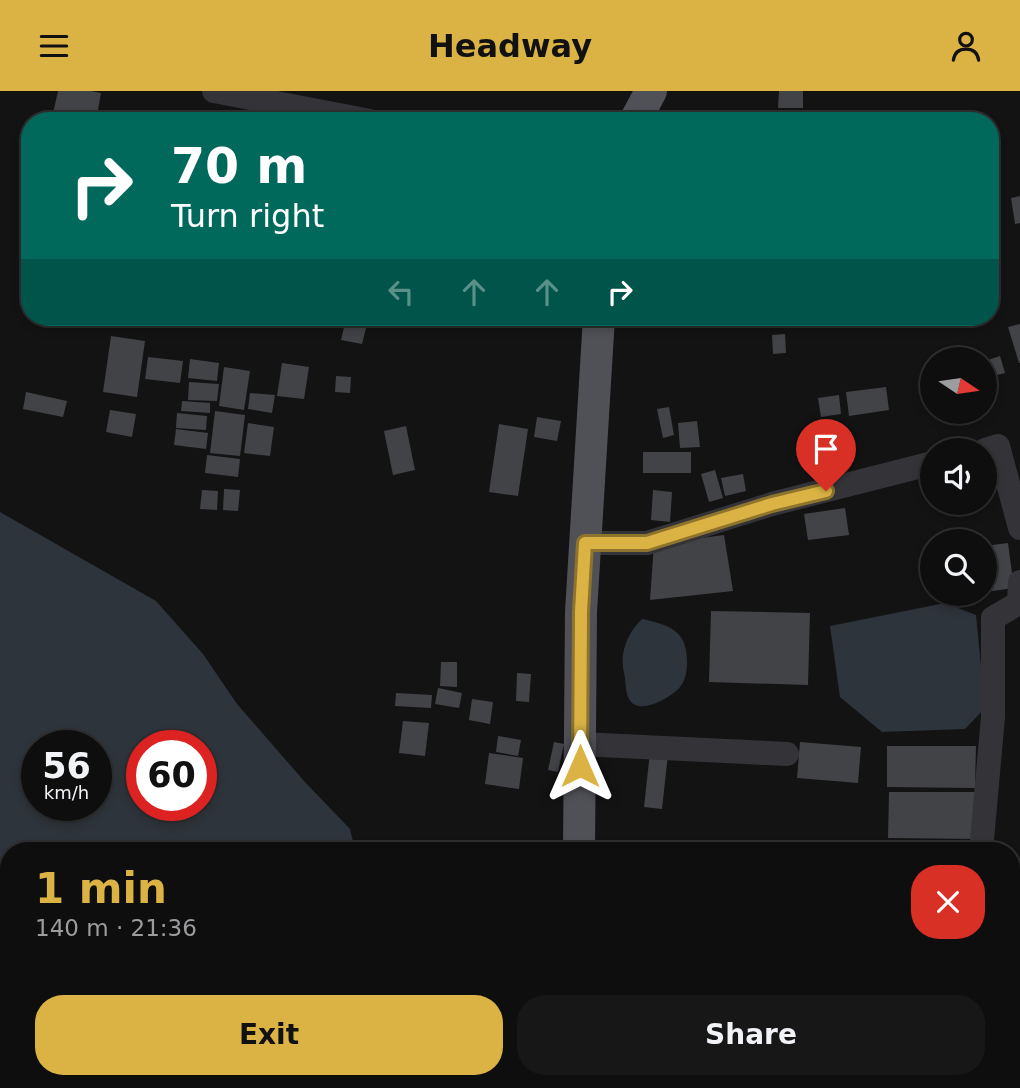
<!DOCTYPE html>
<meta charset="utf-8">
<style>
body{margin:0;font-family:"DejaVu Sans",sans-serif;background:#171718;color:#f1f3f6;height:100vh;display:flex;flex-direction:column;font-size:26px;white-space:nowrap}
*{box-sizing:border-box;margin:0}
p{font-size:23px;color:#9b9c9e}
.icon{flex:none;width:38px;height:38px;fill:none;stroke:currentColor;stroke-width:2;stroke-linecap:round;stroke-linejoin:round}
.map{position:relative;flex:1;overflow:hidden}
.sheet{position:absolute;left:0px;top:751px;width:1020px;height:247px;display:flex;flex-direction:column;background:#0e0e0f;border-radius:28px 28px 0 0;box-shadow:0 4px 10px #0003,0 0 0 2px #2e2e2f}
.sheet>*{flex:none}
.guide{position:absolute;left:21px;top:21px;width:978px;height:214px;border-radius:28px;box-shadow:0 4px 10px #0003,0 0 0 2px #2e2e2f;background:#00695c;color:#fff;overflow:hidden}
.needle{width:46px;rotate:103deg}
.fabs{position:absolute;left:920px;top:256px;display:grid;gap:14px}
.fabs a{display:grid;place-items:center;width:77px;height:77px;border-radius:50%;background:#0e0e0f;box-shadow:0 4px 10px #0003,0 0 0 2px #2e2e2f;font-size:35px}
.speed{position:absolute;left:21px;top:639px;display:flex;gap:14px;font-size:35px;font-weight:700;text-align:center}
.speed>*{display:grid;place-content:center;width:91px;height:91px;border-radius:50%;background:#0e0e0f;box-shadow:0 4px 10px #0003,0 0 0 2px #2e2e2f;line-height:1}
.speed small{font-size:18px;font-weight:400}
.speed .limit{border:10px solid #d22;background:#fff;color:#111}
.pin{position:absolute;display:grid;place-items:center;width:60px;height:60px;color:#fff;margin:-72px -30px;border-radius:50% 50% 50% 0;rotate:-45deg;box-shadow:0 0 7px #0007}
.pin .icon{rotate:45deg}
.me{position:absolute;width:77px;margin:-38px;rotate:0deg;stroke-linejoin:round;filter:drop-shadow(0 0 5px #0008)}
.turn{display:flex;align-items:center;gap:24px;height:147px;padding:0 35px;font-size:32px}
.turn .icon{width:91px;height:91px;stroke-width:2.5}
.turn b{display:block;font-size:49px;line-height:60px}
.lanes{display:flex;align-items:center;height:66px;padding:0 35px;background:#0003;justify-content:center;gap:35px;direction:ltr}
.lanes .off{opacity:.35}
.round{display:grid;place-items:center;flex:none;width:74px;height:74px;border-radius:28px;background:#171718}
.head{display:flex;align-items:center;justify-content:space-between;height:119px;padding:0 35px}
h1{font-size:42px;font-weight:700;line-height:52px;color:#dab344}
.primary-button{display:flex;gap:14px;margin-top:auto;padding:14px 35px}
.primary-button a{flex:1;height:80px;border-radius:28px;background:#dab344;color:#111;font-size:28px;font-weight:700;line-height:80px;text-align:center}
.primary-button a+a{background:#171718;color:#f1f3f6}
header{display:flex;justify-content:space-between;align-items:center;height:91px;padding:0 35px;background:#dab344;color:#111;font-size:32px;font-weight:700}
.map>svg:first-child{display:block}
</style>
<header><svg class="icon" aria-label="menu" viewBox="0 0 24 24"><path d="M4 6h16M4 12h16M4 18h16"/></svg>Headway<svg class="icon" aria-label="person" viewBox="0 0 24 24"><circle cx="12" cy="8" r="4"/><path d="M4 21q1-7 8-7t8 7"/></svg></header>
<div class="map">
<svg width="1020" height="997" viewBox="0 0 1020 997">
<rect width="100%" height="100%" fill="#131314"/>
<path fill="#2e343b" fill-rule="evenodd" d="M0,421L156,510L203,563L237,613L304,690L350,738L355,759L9,760V887L0,876ZM37,654H96V714H37ZM142,654H201V714H142Z
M945,512L976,524L985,617L965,638L882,641L840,606L830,535Z
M642,528C669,534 687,539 687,570C687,579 686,589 680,596C672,606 638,626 629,608C625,601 626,590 624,582C619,562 628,541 642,528Z
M77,989H395L396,997H80Z"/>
<path fill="#424347" d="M58,0H91L101,2L96,30H66L52,27Z
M779,0H803V17H778Z
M553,24H576L574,30H551Z
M1020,105V132L1015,133L1011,107Z
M345,232L366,237L362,253L341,249Z
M1020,233V272H1019L1008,236Z
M785,243L786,262L773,263L772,244Z
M111,245L145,250L137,306L103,301Z
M1000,265L1005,282L985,287V270Z
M148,266L183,270L180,292L145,288Z
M190,268L219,272L217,290L188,287Z
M282,272L309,276L304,308L277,305Z
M224,276L250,280L244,319L219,315Z
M336,285L351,286L350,302L335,301Z
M189,291L219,293L217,310L188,309Z
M886,296L889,319L849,325L846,301Z
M26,301L67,310L63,326L23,318Z
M250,302L275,304L272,322L248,318Z
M839,304L841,323L821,326L818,307Z
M182,310L210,312V322L181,320Z
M669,316L674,344L663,347L657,318Z
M110,319L136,323L132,346L106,341Z
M215,320L245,324L240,365L210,362Z
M177,322L207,325L206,339L176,337Z
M537,326L561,330L557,350L534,346Z
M697,330L700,356L680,357L678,332Z
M248,332L274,336L270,365L244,362Z
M499,333L528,338L518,405L489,401Z
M406,335L415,379L393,384L384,340Z
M176,338L208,342L206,358L174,354Z
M643,361H691V382H643Z
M207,364L240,368L238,386L205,382Z
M715,379L723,407L709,411L701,383Z
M743,383L746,400L725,405L721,387Z
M224,398L240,399L238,420L223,419Z
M202,399L218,400L217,419L200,418Z
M653,399L672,401L670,431L651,429Z
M845,417L849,444L808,449L804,423Z
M724,444L733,500L650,509L654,453Z
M1008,452L1014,497L985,501V455Z
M711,520L810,522L808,594L709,591Z
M441,571H457V596L440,595Z
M517,582L531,583L529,611L516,610Z
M438,597L462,602L459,617L435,613Z
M396,602L432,604L431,617L395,615Z
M472,608L493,611L490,633L469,629Z
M403,630L429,632L425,665L399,662Z
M498,645L521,649L518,665L496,661Z
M554,651L564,653L558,681L548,679Z
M800,651L861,656L858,692L797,687Z
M887,655H976L975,697L887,696Z
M650,661L668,663L662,718L644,716Z
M489,662L523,667L519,698L485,693Z
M889,701H977L976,748L888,747Z"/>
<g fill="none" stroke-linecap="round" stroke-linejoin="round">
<path stroke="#343438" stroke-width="24" d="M214,0L370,30
M985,359L998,355L1020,437
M585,452H647L772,413L933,372
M580,653L787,663
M981,760L993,626V527L1019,512L1020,491"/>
<path stroke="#505157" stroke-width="32" d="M635,30L651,0
M579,760L581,521L599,226
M602,989L604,997
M639,989L641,997"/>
</g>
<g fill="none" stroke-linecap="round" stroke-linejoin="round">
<defs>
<path id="route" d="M580,675L581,521L585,452H647L772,413L826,400"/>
</defs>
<use href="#route" stroke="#8e742c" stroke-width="18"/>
<use href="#route" stroke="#dab344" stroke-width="12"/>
</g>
</svg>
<div class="fabs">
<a><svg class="needle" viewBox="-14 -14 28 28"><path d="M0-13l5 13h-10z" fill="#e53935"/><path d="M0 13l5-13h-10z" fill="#9b9c9e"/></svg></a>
<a><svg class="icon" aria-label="sound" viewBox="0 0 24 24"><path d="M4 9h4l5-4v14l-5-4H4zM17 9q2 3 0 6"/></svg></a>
<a><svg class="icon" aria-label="search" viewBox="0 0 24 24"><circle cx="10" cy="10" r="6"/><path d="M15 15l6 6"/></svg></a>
</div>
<div class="speed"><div>56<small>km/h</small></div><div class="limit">60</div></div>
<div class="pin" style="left:826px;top:400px;background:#d93025"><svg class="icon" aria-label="arrive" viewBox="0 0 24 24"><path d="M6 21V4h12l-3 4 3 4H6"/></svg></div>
<svg class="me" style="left:580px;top:675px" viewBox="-20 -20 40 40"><path d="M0-17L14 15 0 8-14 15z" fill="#dab344" stroke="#fff" stroke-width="4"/></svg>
<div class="guide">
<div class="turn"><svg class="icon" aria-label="right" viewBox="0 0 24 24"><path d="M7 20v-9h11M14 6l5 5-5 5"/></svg><div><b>70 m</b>Turn right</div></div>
<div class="lanes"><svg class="icon off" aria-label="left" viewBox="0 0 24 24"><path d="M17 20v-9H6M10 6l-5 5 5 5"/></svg><svg class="icon off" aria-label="ahead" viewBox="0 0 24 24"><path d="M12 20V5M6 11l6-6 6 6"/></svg><svg class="icon off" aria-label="ahead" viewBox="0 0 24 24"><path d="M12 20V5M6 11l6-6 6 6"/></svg><svg class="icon" aria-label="right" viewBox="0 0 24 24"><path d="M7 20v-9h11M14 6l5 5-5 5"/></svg></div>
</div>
<section class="sheet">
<div class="head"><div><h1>1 min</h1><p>140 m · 21:36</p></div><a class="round" style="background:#d93025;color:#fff"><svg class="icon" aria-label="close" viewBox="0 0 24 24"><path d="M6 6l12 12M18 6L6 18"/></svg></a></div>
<div class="primary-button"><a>Exit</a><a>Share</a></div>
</section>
</div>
